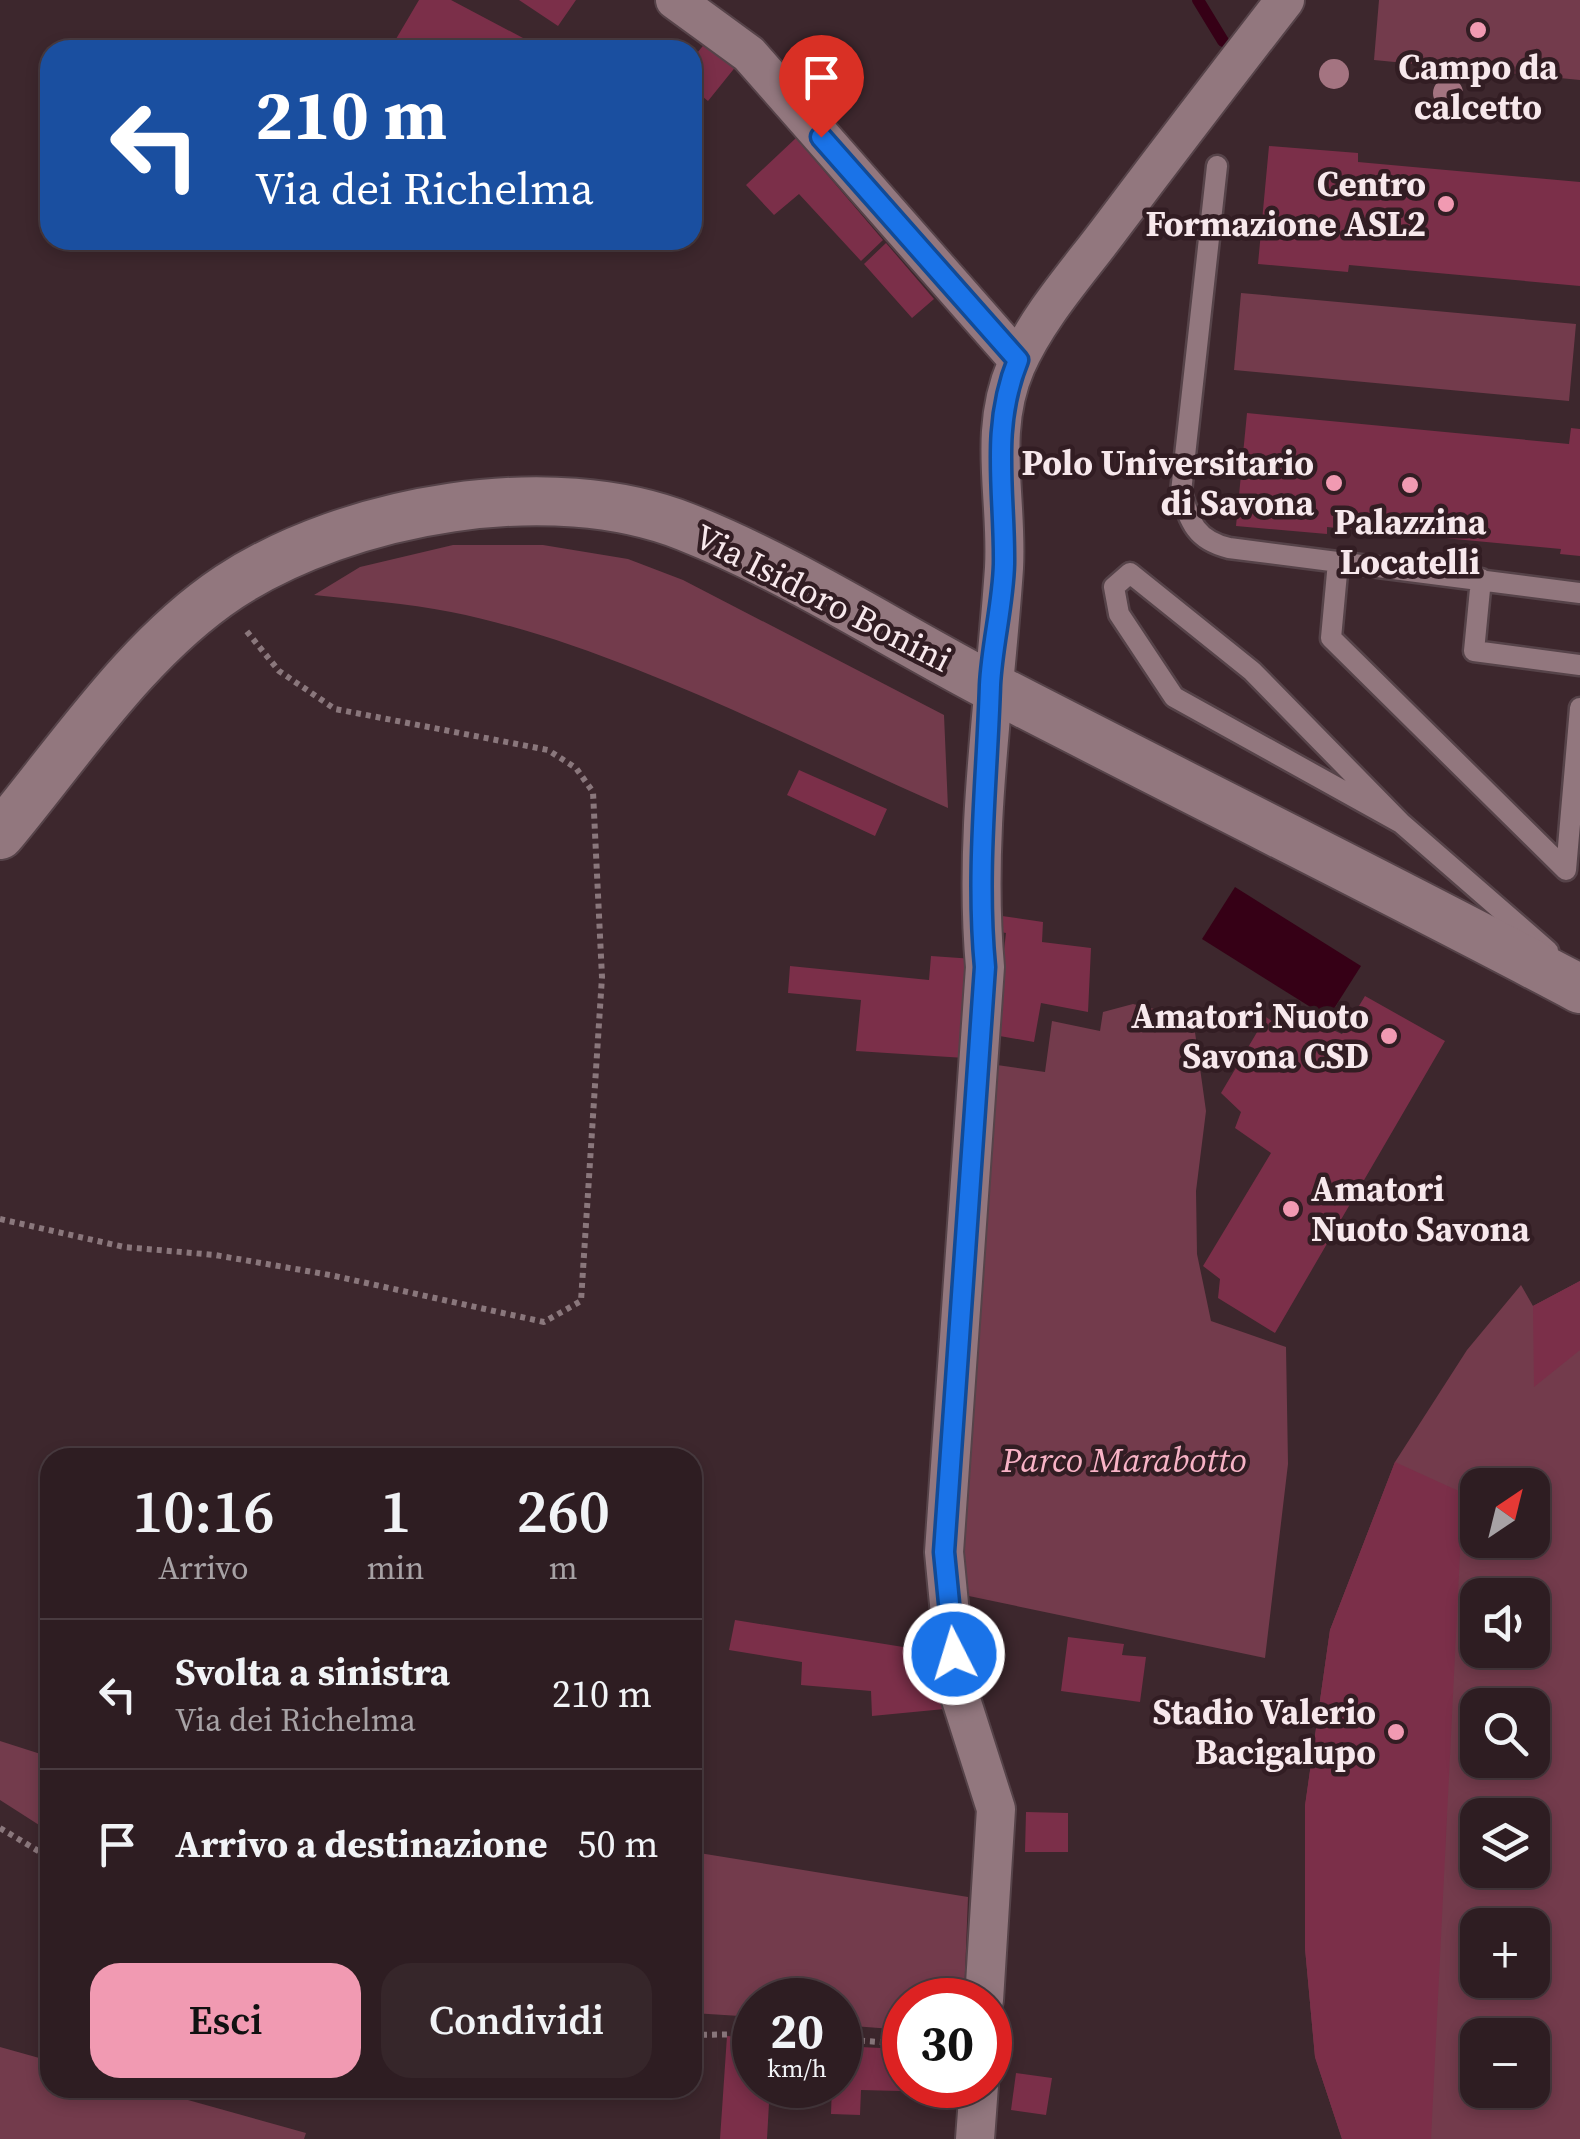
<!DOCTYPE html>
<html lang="it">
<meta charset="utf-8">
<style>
body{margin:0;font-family:"Source Serif 4",serif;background:#36262a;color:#f1f3f6;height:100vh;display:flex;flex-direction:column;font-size:38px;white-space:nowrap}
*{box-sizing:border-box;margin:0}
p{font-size:32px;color:#a7a2a5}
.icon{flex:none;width:55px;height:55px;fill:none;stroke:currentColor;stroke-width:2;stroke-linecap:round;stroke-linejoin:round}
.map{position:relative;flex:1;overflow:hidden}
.panel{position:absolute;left:40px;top:1448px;width:662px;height:650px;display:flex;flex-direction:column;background:#2e1d22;border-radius:30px;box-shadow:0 5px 15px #0003,0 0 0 2px #493b40}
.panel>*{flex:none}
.top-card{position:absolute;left:40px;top:40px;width:662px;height:210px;border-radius:30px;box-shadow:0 5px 15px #0003,0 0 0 2px #493b40;background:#1a4fa0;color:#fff;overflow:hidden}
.needle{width:65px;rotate:35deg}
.buttons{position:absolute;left:1460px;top:1468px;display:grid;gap:20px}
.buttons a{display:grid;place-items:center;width:90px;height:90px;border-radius:20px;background:#2e1d22;box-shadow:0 5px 15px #0003,0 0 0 2px #493b40;font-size:50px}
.speed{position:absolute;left:732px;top:1978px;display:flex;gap:20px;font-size:50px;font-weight:700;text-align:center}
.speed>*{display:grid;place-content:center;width:130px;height:130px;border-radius:50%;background:#2e1d22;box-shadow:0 5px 15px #0003,0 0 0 2px #493b40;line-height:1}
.speed small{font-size:25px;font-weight:400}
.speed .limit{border:15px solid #d22;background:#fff;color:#111}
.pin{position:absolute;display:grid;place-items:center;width:85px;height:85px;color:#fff;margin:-102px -42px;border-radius:50% 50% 50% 0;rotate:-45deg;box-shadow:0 0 10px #0007}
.pin .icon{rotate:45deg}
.me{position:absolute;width:110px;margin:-55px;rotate:355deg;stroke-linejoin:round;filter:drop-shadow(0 0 8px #0008)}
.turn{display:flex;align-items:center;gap:35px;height:210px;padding:0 50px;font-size:45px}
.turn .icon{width:130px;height:130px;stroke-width:2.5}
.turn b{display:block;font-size:70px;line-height:85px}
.eta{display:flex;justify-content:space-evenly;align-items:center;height:170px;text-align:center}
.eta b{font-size:60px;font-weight:600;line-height:70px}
.button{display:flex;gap:20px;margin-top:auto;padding:20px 50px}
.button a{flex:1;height:115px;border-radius:30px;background:#f19ab2;color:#111;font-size:40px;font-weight:600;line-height:115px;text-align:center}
.button a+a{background:#36262a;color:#f1f3f6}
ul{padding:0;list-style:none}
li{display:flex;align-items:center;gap:30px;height:150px;padding:0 50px;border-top:2px solid #493b40}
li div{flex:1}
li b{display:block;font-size:38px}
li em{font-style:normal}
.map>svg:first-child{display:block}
</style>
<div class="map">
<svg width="1580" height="2139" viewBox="0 0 1580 2139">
<rect width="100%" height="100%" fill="#3d272d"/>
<path fill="#733b4c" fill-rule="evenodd" d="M1379,0H1580V80L1374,60Z
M1241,293L1576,324L1569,401L1234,370Z
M453,545H543L628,559L683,580L944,715L948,808C795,741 613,644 451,612C407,603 359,600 314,595L360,567Z
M1133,1004L1193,1018L1206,1111L1196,1191L1197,1254L1211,1321L1286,1347L1288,1464L1265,1658L964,1595L952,1524L997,1065L1045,1072L1052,1021L1100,1031L1103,1012Z
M1580,1281V2139H1342L1315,2057L1305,1948V1806L1330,1630L1395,1462L1467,1350L1521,1285L1533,1306ZM1478,1485H1532V1540H1478ZM1478,1595H1532V1650H1478ZM1478,1705H1532V1760H1478ZM1478,1815H1532V1870H1478ZM1478,1925H1532V1980H1478ZM1478,2035H1532V2090H1478Z
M0,1741L50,1757V1832L0,1800Z
M693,1852L968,1897L964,2000H905V2030L840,2025V2000H755V2017L693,2013Z
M0,2047L50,2061V2088H145L306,2133L304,2139H0Z"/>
<path fill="#360016" d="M1235,887L1361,966L1328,1018L1202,939Z"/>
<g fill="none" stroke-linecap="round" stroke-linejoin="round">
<path stroke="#360016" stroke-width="12" d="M1198,0L1223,41"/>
</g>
<path fill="#7b2f49" d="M419,0H451L523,38L516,50H417L396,39Z
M519,0H576L558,26Z
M707,41L737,65L708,101L692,88V59Z
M832,72L857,100L824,129L799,101Z
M796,138L883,240L861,261L799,194L774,215L746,185Z
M1269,146L1358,153V162L1580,182V286L1349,265L1348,272L1258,264Z
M886,243L934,299L912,318L864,264Z
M1247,413L1569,444L1571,428L1580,429V556L1560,554L1561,549L1327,527V534L1236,526Z
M799,770L887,809L875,836L787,795Z
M995,915L1043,922L1042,942L1091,948L1088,1012L1041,1003L1034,1042L994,1035L1006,933L996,931Z
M931,956L974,959L965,1058L856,1051L861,1000L788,993L790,966L929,980Z
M1365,996L1445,1041L1275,1333L1218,1298L1220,1279L1203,1266L1271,1153L1235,1128L1241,1112L1221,1093L1266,1017L1287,1031L1301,1016L1342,1034Z
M1580,1281V1350L1534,1387L1533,1306Z
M1395,1462L1463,1493L1431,2139H1342L1315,2057L1305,1948V1806L1330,1630Z
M735,1620L928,1651L933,1681L945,1679L955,1708L872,1716L871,1691L801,1685L802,1662L729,1650Z
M1068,1637L1124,1644L1122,1655L1146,1657L1140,1702L1061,1691Z
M1026,1812L1068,1813V1852H1025Z
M727,2036L755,2038V2085H770L767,2139H720Z
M840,2046L901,2049L900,2091L861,2090L860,2115L831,2114L832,2085H840Z
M1016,2073L1052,2078L1046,2115L1011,2110Z"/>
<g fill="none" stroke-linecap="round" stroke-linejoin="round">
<defs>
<path id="service" d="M1217,166L1181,492C1190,523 1196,540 1229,548L1580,593
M1338,562L1331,638L1566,870L1580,708
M1481,579L1474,651L1580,665
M1401,823L1174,697L1119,614L1114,587L1130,573L1252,671L1401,823L1548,951"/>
<path id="minor" d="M675,0L749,54L1018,360
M984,2000L996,1809L957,1687L944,1552L985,967C973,833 995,702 1004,568C1008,498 987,433 1016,366C1038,316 1078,272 1110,229C1168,152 1226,76 1285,0
M975,2139L979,2085"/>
<path id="tertiary" d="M0,835C70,751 137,648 229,587C348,509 552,473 686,527C794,570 892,635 994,688C1189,789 1386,886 1580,989"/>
</defs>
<use href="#service" stroke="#564349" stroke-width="25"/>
<use href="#minor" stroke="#564349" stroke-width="42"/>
<use href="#tertiary" stroke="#564349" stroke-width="52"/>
<path stroke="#8a777c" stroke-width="6" stroke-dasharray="5 5" stroke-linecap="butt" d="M0,1219L124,1247L215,1255L330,1275L544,1322L581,1301L602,977L593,792L576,768L548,750L335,709L279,671L244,628
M0,1828L50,1858
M692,2035L755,2034
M840,2039L905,2044"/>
<use href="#service" stroke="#92777e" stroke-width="20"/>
<use href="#minor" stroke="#92777e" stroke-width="38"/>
<use href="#tertiary" stroke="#92777e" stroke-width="48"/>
</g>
<g fill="#a47481">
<circle cx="1334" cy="74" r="15"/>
<circle cx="1448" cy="93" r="15"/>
</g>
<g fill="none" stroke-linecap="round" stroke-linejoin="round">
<defs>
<path id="route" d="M821,137L1018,360C990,429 1005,493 1004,564C1003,604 992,645 990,685C987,780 976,872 985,967L944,1552L954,1654"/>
</defs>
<use href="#route" stroke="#114b97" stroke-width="25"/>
<use href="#route" stroke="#1a73e8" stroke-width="18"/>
</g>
<g fill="#f19ab2" stroke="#321d23" stroke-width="4">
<circle cx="1478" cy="30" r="10"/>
<circle cx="1446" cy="204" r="10"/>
<circle cx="1334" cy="483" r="10"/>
<circle cx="1410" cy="485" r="10"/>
<circle cx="1389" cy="1036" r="10"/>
<circle cx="1291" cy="1209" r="10"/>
<circle cx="1396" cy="1732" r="10"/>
</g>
<g text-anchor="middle" stroke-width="9" stroke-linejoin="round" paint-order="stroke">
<g font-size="35" font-weight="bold" fill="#f7e8ec" stroke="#321d23" text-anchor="end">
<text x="1478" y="79" text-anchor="middle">Campo da<tspan x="1478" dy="40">calcetto</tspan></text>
<text x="1426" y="196">Centro<tspan x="1426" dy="40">Formazione ASL2</tspan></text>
<text x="1314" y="475">Polo Universitario<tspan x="1314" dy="40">di Savona</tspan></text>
<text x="1410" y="534" text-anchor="middle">Palazzina<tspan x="1410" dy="40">Locatelli</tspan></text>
<text x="1369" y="1028">Amatori Nuoto<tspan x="1369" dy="40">Savona CSD</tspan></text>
<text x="1311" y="1201" text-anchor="start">Amatori<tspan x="1311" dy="40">Nuoto Savona</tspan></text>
<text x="1376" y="1724">Stadio Valerio<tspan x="1376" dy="40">Bacigalupo</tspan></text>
</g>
<g font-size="35" fill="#f7e8ec" stroke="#321d23">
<text transform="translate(823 598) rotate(27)" y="12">Via Isidoro Bonini</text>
</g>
<g font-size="35" font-style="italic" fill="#f8b3c6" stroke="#321d23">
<text x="1124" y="1472">Parco Marabotto</text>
</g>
</g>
</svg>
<div class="buttons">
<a><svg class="needle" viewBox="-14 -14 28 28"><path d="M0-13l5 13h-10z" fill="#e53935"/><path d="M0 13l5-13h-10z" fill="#a7a2a5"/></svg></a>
<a><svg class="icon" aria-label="sound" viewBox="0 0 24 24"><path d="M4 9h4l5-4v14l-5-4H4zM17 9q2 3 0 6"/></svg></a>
<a><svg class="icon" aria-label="search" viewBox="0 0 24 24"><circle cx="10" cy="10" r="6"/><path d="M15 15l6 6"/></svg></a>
<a><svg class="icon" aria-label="layers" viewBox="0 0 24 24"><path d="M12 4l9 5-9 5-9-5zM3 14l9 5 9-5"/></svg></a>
<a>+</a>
<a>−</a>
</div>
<div class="speed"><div>20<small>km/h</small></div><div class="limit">30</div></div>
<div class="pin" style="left:821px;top:137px;background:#d93025"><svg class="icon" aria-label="arrive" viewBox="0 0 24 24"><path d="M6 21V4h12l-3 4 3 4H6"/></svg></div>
<svg class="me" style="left:954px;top:1654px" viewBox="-20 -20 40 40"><circle r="17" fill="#1a73e8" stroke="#fff" stroke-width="3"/><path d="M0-11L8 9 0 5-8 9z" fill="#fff"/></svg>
<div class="top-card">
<div class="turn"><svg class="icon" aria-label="left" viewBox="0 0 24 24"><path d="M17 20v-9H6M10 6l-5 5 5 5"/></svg><div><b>210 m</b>Via dei Richelma</div></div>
</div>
<section class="panel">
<div class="eta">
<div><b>10:16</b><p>Arrivo</p></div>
<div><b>1</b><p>min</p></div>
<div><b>260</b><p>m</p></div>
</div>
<ul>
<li><svg class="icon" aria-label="left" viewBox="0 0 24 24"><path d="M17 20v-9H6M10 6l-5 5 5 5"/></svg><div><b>Svolta a sinistra</b><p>Via dei Richelma</p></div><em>210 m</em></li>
<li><svg class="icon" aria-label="arrive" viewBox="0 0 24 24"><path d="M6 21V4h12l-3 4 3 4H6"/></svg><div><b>Arrivo a destinazione</b></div><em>50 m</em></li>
</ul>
<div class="button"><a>Esci</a><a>Condividi</a></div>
</section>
</div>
